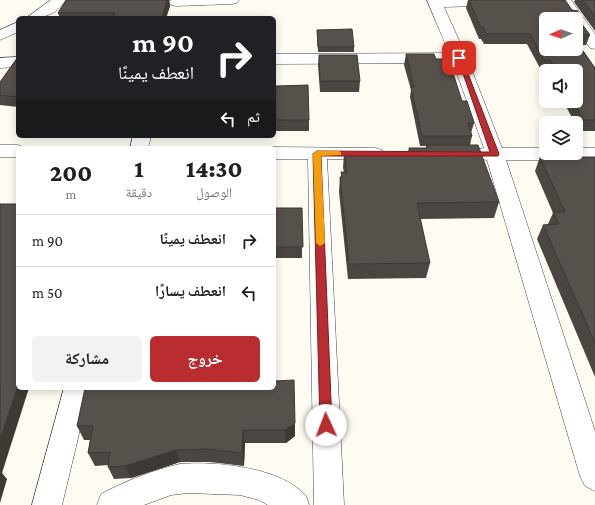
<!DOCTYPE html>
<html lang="ar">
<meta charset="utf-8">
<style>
body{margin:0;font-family:"Crimson Pro","Noto Naskh Arabic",serif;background:#f2f2f2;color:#202124;direction:rtl;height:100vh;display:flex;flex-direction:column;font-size:15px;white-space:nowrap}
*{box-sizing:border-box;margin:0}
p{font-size:13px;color:#757577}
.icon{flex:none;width:22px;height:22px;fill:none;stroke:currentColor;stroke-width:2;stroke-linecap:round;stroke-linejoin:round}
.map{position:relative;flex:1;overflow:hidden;direction:ltr}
.details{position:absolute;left:16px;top:146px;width:260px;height:244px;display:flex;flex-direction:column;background:#fff;border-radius:6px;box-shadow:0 2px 10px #0003;direction:rtl}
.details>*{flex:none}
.top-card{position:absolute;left:16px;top:16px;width:260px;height:122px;border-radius:6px;box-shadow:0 2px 10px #0003;direction:rtl;background:#202124;color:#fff;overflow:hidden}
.needle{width:26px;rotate:268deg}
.buttons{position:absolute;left:539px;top:12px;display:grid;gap:8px}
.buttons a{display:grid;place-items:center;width:44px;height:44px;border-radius:6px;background:#fff;box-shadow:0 2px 10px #0003;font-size:20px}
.pin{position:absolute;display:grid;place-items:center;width:34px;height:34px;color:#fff;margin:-17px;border-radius:8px;box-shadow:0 2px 6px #0006}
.me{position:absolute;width:44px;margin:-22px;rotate:358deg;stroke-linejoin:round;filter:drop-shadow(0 0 3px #0008)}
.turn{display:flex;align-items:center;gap:14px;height:84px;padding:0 16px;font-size:18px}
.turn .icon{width:52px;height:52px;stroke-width:2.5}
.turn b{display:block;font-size:28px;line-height:34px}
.then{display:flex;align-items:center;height:38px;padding:0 16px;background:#0003;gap:8px;font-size:15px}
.eta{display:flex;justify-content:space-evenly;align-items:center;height:68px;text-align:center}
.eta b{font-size:24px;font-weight:800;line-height:28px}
.cta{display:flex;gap:8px;margin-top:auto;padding:8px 16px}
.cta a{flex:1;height:46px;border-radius:6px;background:#b92d31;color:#fff;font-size:16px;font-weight:800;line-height:46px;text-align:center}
.cta a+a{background:#f2f2f2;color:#202124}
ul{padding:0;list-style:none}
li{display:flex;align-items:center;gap:12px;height:52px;padding:0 16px;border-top:1px solid #e0e0e0}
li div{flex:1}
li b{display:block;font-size:15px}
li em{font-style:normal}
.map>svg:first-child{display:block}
</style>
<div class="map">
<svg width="595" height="505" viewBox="0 0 595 505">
<rect width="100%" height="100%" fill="#fefcf2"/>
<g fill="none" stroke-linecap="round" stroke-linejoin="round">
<defs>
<path id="minor" d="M51,0H66C55,16 43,18 26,18Z
M171,0H239L237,3L232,4L176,6L171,5L169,2Z
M427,0H553L551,3L546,4L444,7L467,58L502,148H546V153H576V148H595V160H506L595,431V491L585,486L580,476L487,160L474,158L472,154L474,150L484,148L453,63L274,64V54L449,53Z
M557,0H571L595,34V49L590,48L576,28V19H570Z
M18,22V32L0,40V30Z
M18,57V67L0,68V58Z
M133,136H151L148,148H130Z
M0,145H18L25,148H18V157H0Z
M274,147L375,148L382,150L384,154L382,158L375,160L327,159L344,505H314L308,159H274V148H271Z
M64,388H90L62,505H32Z
M180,464C214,461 279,467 304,494C307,496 308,502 309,505H268L259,500L240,495L188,493L171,495L144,505H97L101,494C126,481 152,470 180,464Z"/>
</defs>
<use href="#minor" stroke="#424242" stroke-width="1"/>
<use href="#minor" fill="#fff" fill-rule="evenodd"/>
</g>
<path fill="#4b4641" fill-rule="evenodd" d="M468,0L578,19L590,35L586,45H579L595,68V131H579L576,125V123H575L563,101H576V71H547V70H541L527,44H484L481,39H479L466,8ZM576,19V49H546Z
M575,0H595V31L574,2Z
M169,1L170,6L166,18H60L58,13Z
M317,30L354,47V52H318Z
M406,54L436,59L446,73L474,123L471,133L472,136L470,145L499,202L494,218L420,219L430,263L426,278L348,279L339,192L340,177H341V172H344L343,168L344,153L408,152L409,148H426V146H420L410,97L411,90L404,65Z
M319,55L360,81L359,92H320L318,65Z
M18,57V107L0,105V82Z
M275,120H309V131H275Z
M540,157H595V377L537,239L543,225L548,224L553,213L535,171Z
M274,208H302V258H274Z
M274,388L295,436L286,443H245L244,466L210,462H180L131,478L114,479L108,467V465L95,466L88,453L90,440H84L77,426Z"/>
<path fill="#3d3935" d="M167,0H170L169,1L170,6L166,18H162Z
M18,385V388H29L2,473L7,479L0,503V439Z
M295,423V436L286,443L285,430Z
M243,430L245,443L244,466L242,453Z
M176,450L180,462L131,478L125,466Z"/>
<path fill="#57514c" stroke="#3d3935" d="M66,0H167L162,18H113L115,13H58Z
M469,0H565L572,10L578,11V19L590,35H576V19H546V49H576V41L595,68V120H584L573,101H576V71H557L550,60H544L530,34H486L484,28H481Z
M583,0H595V17Z
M352,29L354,47H318L317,30Z
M406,54H434L436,59H442L446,73H453L462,101H467L474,123H468L472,136H422L411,87H414Z
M319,55H357L360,81H320Z
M18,57V97L0,95V82Z
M308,85L309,120H275L276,86Z
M427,145H478L499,202L417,203L430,263L349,264L340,177H342L341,172H347L344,153L410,152L409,148H427Z
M540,157H595V343L543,225L559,224L553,212H565Z
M0,204H18V385L0,439Z
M274,208H302L303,247H274Z
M294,380L295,423L285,430H243L242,453L207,449L176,450L125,466L108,467L110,452L88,453L93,426H77L85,388H274V381Z"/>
<path fill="#b92d31" stroke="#781d20" d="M457,56L462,58L499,154L498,156H321L332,425L330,429L326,430L322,429L320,425L313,154L317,151L490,152Z"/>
<path fill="#f59e0b" d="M339,151L341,152V155L321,156L325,243L320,246L316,243L313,154L317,151Z"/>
</svg>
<div class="buttons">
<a><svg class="needle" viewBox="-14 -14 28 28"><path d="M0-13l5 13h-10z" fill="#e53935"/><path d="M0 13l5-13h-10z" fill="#757577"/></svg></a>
<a><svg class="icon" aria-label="sound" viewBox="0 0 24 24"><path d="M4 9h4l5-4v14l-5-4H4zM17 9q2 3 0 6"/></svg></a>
<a><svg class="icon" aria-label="layers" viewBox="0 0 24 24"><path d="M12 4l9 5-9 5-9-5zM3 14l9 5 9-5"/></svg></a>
</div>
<div class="pin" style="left:459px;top:58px;background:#d93025"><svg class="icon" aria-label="arrive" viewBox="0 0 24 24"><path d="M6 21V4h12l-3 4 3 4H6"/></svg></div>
<svg class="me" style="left:326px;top:425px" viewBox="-20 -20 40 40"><circle r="19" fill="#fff"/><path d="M0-13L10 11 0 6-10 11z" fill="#b92d31"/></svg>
<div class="top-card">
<div class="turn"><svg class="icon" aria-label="right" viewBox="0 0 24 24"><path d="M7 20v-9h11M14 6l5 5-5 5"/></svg><div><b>90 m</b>انعطف يمينًا</div></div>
<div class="then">ثم<svg class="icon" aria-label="left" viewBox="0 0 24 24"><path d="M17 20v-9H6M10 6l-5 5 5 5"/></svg></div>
</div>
<section class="details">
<div class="eta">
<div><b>14:30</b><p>الوصول</p></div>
<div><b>1</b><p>دقيقة</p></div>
<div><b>200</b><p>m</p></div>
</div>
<ul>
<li><svg class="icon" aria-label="right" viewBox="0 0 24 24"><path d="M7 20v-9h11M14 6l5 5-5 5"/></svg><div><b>انعطف يمينًا</b></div><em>90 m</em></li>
<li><svg class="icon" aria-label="left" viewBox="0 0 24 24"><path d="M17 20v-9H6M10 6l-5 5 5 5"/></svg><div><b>انعطف يسارًا</b></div><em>50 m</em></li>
</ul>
<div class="cta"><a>خروج</a><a>مشاركة</a></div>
</section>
</div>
